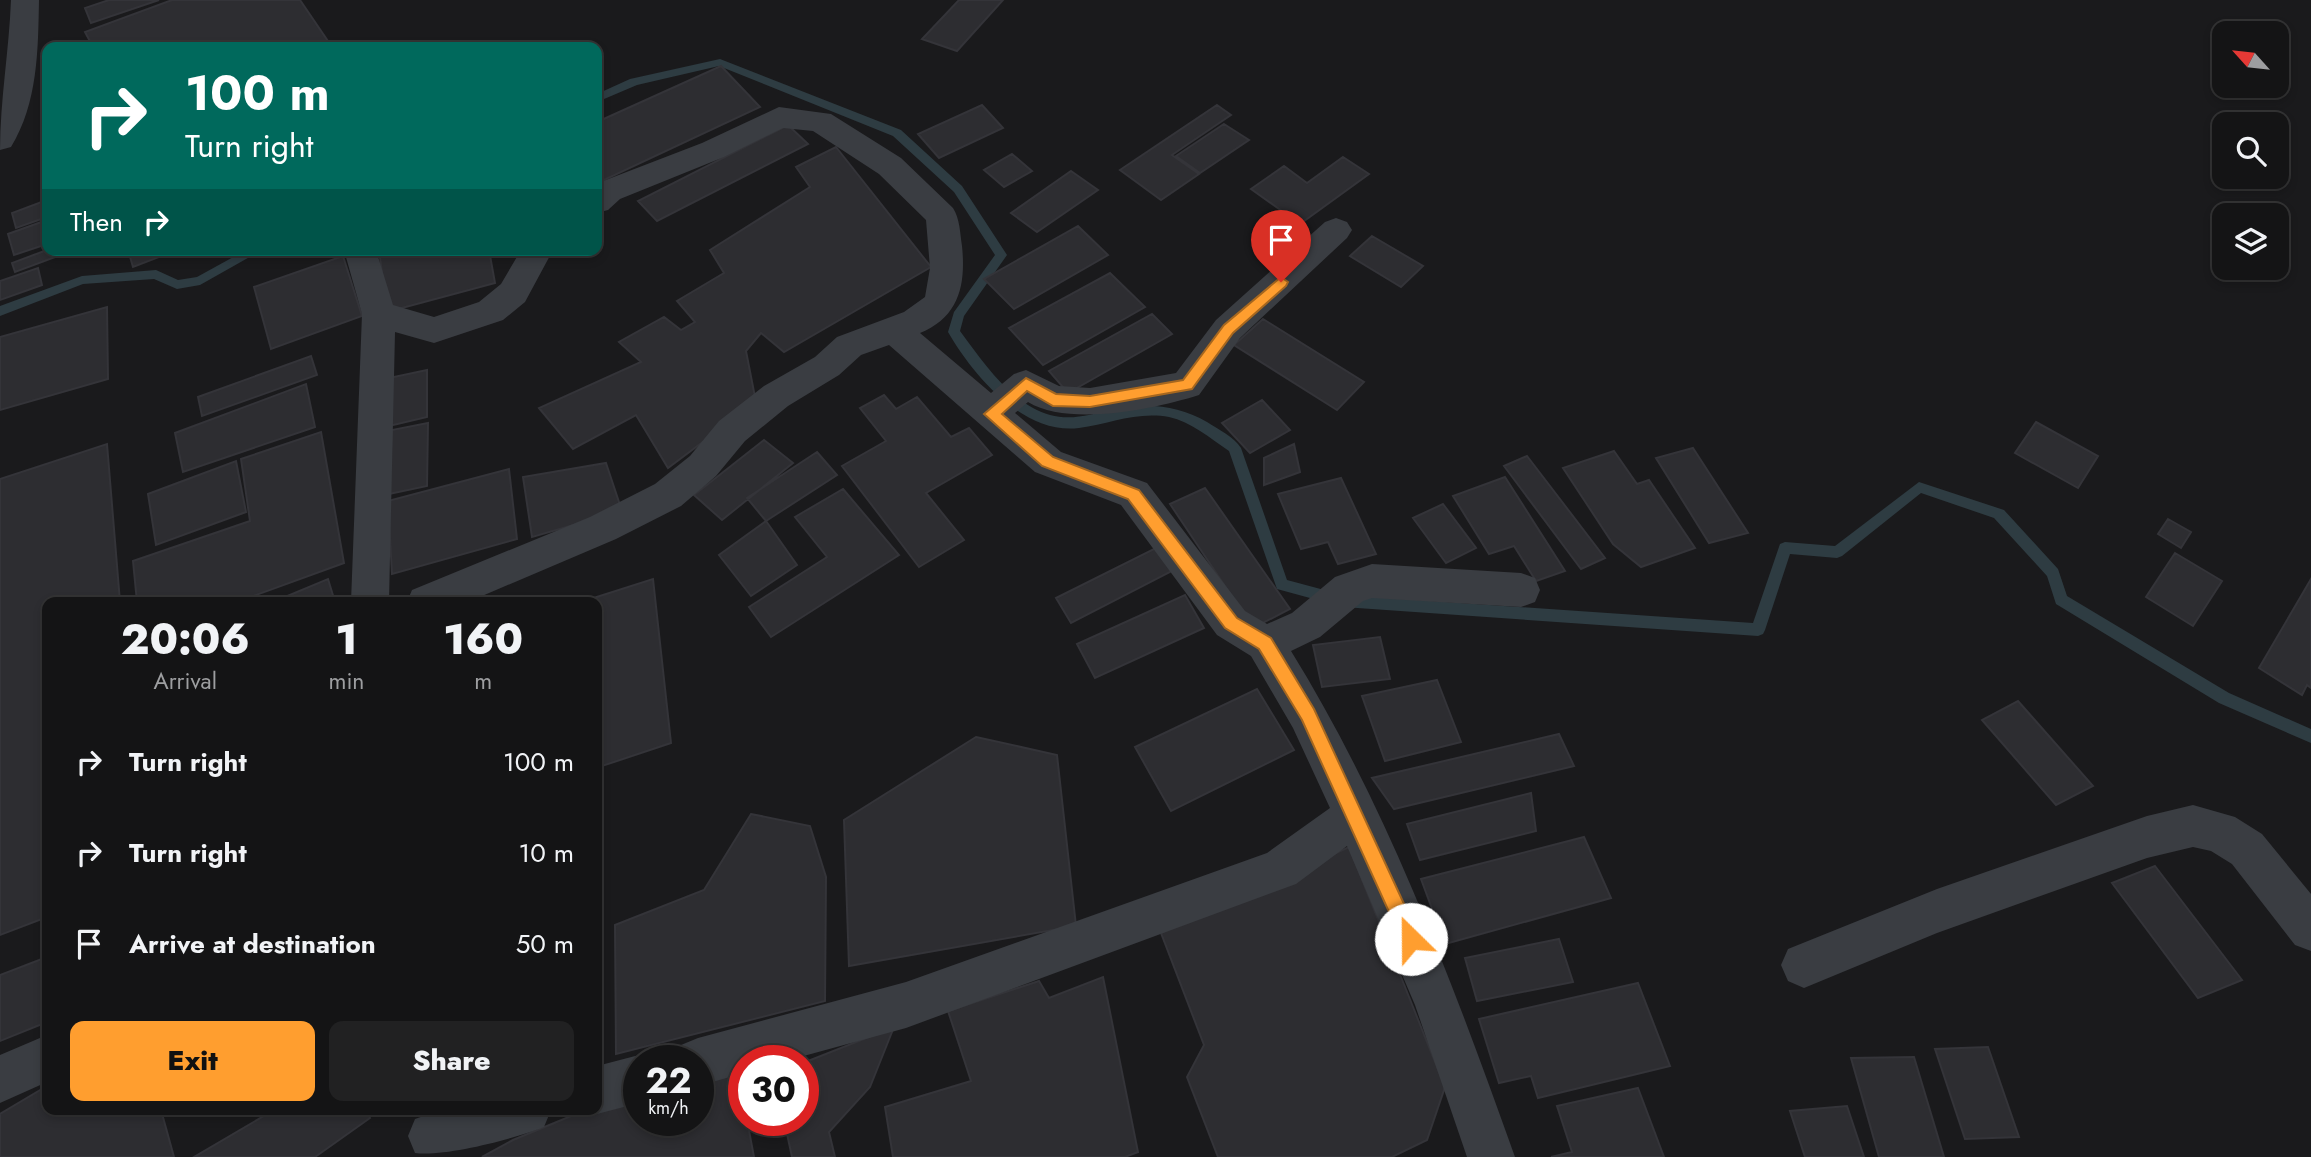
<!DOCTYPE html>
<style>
body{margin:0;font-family:Jost,sans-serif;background:#212122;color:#f1f3f6;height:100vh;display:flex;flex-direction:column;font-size:26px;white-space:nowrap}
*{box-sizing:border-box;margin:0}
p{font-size:23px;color:#9d9ea0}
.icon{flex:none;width:38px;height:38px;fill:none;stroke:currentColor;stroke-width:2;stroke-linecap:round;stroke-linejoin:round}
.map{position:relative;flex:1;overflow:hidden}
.details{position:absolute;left:42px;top:597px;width:560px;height:518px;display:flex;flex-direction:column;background:#141415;border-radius:14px;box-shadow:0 4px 10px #0003,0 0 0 2px #333334}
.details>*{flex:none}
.banner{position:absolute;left:42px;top:42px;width:560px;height:214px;border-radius:14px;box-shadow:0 4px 10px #0003,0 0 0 2px #333334;background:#00695c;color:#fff;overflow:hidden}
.needle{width:46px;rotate:297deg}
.fabs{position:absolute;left:2212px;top:21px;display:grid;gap:14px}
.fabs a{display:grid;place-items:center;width:77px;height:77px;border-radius:14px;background:#141415;box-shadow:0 4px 10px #0003,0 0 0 2px #333334;font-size:35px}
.speed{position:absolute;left:623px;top:1045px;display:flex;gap:14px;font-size:35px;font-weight:700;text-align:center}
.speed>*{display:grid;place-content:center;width:91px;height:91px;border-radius:50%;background:#141415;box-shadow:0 4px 10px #0003,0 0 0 2px #333334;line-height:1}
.speed small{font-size:18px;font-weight:400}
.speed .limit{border:10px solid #d22;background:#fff;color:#111}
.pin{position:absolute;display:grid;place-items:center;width:60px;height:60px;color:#fff;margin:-72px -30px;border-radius:50% 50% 50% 0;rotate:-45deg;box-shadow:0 0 7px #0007}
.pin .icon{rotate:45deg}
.me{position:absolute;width:77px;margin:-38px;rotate:337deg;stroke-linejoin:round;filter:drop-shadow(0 0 5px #0008)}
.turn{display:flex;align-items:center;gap:24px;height:147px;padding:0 28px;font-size:32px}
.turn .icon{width:91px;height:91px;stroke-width:2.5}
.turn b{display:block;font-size:49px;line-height:60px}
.then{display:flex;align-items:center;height:66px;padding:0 28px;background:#0003;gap:14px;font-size:26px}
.eta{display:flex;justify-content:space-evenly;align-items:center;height:119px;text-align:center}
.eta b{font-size:42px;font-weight:800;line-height:49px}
.cta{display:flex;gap:14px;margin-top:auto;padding:14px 28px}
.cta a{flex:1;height:80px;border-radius:14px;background:#ff9e2f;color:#111;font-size:28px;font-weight:800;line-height:80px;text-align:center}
.cta a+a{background:#212122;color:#f1f3f6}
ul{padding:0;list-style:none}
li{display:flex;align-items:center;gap:21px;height:91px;padding:0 28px}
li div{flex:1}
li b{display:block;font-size:26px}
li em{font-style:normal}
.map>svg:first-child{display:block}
</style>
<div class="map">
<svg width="2311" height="1157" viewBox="0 0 2311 1157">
<rect width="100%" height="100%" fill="#1a1a1c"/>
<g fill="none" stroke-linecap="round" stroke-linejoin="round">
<path fill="#2e3c42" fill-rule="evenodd" d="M720,59L901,130L962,186L1007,255L964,316L960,331C984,363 1010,403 1050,415C1072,421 1091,414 1113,410C1146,402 1177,405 1207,422C1218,429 1234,437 1241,448L1287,580L1343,595L1753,623L1780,544L1785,542L1835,546L1919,482L2004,510L2058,569L2067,596L2229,693L2311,729V743L2219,703L2056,604L2047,576L1994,518L1921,493L1842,556L1837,558L1790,554L1765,630L1763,634L1758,636L1343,607L1277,589L1229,451C1210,438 1191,422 1169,417C1137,411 1109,424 1079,428C1023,435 973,375 948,332L954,312L995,255L954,192L893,136L719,66L637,85L597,102V94L630,79Z
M246,250H262L200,285L177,289L154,279L83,284L0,316V306L82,276L156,270L178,280L197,277Z"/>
</g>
<path fill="#2d2d31" stroke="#343439" stroke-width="2" d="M109,0H159L91,23L85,8Z
M172,0H300L332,47H93L85,32Z
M959,0H1003L957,51L922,39Z
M721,66L760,107L604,180L597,171V122Z
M982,105L1003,128L939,158L918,134Z
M1217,105L1231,115L1172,155L1199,174L1161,200L1120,170Z
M1224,124L1249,140L1200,173L1176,156Z
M788,125L808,144L657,221L638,201Z
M836,147L931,267L784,352L761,333L746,351L756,402L668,468L636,415L573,449L539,408L641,362L619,342L664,317L681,330L695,322L677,301L724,273L710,250L810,187L796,167Z
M1012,154L1032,171L1004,187L984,170Z
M1343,157L1369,174L1300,224L1251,189L1284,166L1307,183Z
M1071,171L1098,190L1037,232L1011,213Z
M47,200V217L16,228L12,213Z
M47,220V244L14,255L8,234Z
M1078,226L1108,255L1014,309L984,279Z
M1372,236L1423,266L1401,287L1350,256Z
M47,250H74L15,272L12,263Z
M128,250H177L133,267Z
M379,250H489L495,283L387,312Z
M343,256L362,316L271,349L254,287Z
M38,268L42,285L0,300V281Z
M1110,273L1145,307L1043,365L1009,328Z
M107,307L108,379L0,410V337Z
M1152,314L1172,334L1068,393L1049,371Z
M1263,319L1364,382L1337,410L1234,345Z
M311,356L317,375L202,416L198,397Z
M427,370V417L389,426V378Z
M306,384L315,427L183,472L175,433Z
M884,395L896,409L917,397L951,437L969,428L992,455L926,493L964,540L919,567L842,466L886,441L860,408Z
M1262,400L1290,430L1250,453L1222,423Z
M2036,422L2098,456L2078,488L2015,453Z
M428,423L427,486L389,494L392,430Z
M321,432L344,563L237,602H137L133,561L250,521L241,459Z
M764,440L793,463L722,520L694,495Z
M107,444L120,602H47V917L0,935V479Z
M1294,444L1300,472L1264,485V458Z
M1693,448L1748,533L1709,543L1656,458Z
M1614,451L1637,484L1649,480L1695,548L1641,567L1613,544L1563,468Z
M817,452L837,475L766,521L747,498Z
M1527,456L1605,558L1581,569L1504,466Z
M236,461L246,512L156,545L148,494Z
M606,463L622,511L532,537L523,477Z
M509,469L517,539L392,574L388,501Z
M1505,477L1565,571L1536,581L1514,546L1489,554L1453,496Z
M1341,478L1376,554L1338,564L1328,542L1301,549L1278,494Z
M1205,488L1290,609L1253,628L1170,504Z
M843,489L899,555L771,637L749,607L827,557L795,517Z
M1443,504L1476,548L1446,563L1413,518Z
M2168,519L2191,532L2181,548L2158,534Z
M766,521L797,565L751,596L719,555Z
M1156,548L1172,571L1071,623L1056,598Z
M2175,553L2222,581L2193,626L2146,597Z
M328,579L335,602H273Z
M653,579L671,743L602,766L597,702V602H581Z
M2311,579V688L2307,685L2302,695L2259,668Z
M1185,595L1204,628L1095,678L1077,644Z
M1380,637L1390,679L1322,687L1313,645Z
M1437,680L1461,742L1385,761L1362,696Z
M1257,689L1294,750L1171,811L1135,747Z
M2018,701L2093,786L2056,805L1982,720Z
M1559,734L1574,766L1394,809L1372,778Z
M976,737L1057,755L1076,926L849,966L844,820Z
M1531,793L1536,831L1420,860L1407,824Z
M751,814L810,826L826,877L825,1001L616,1054L615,925L704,890Z
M1584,837L1611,898L1445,944L1421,879Z
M1349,847L1445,1087L1427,1140L1392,1157H1218L1187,1077L1204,1045L1161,933Z
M2155,866L2242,980L2198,998L2112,883Z
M1559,939L1573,982L1477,1001L1465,958Z
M47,957V1022L0,1041V975Z
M1103,977L1138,1152L1125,1157H893L885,1107L971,1081L948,1011L1039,981L1049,998Z
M1638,983L1670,1066L1538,1098L1531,1076L1499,1083L1479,1019Z
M894,1027L870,1087L829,1132L835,1157H792L784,1120H803V1063Z
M1988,1047L2019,1137L1965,1139L1935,1049Z
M1914,1057L1944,1157H1879L1851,1058Z
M739,1073L744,1120H747L754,1157H482L513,1140L576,1114L639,1095V1120H698V1083Z
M47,1086V1110H161L174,1157H0V1114Z
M1638,1088L1664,1157H1551L1572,1152L1557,1106Z
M1847,1106L1864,1157H1805L1790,1111Z
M274,1110H366L370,1118L315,1157H194Z"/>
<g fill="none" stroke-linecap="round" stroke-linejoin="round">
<path fill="#3a3d42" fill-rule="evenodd" d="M11,0H39C38,50 38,103 11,147L0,150C0,100 9,51 11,0Z
M779,107L831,114L901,158L953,208C960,219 960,233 962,246C966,285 959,317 920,333L991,393L1014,374L1026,370L1059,386L1090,388L1176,373L1216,320L1325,222L1336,218L1347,222L1352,230L1347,238L1240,338L1199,395C1155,409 1069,427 1028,402L1015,413L1061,452L1147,483L1245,611L1267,624L1292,613L1335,577L1372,564L1521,573L1535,578L1540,590L1535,602L1521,607L1372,598L1363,601L1320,637L1291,651C1387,806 1454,986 1515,1157H1467L1415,1005L1347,846L1296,884L906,1028L789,1060H744V1073L698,1086V1060H675L681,1045L698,1038L906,982L1267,853L1330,808L1293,728L1251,656L1217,635L1121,505L1035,472L889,345L861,355L839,375L788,406L745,441L716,476L681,506L616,539L468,602H407L412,590L590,517L655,484L690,456L719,421L764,386L815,357L837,337L904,312L925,297L930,268L926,220L879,174L813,131L783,128L724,157L620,199L608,210L597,213L598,183L702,143Z
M344,250H376L393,305L434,317L479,302L501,284L521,250H553L525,302L503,320L434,343L395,332L389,602H351L362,314Z
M2193,805L2235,817L2262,834L2311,894V951L2295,945L2232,864L2211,851L2193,847L2147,858L1937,933L1804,988L1788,981L1781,965L1788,949L1937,889L2147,816Z
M47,1035V1082L0,1103V1055Z
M639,1055L652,1060H639V1103L597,1114L587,1110H597V1066Z
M440,1110H551L544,1127C514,1139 445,1157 415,1153L408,1136L415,1119Z"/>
</g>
<path fill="#ff9e2f" stroke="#a6671f" stroke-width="2" d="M1281,277L1288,282L1286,286L1233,333L1192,389L1090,407L1053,406L1027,391L1002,414L1053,457L1139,490L1237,618L1271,638L1314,709L1417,932L1420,939L1417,945L1411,948L1404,945L1302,720L1259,649L1225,628L1128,499L1042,466L984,414L1026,378L1056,394L1090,396L1183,380L1224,325Z"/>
</svg>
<div class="fabs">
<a><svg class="needle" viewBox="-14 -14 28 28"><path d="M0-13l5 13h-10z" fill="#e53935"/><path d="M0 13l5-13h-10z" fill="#9d9ea0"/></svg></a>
<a><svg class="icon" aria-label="search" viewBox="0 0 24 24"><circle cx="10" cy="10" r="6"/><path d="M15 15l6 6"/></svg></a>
<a><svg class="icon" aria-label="layers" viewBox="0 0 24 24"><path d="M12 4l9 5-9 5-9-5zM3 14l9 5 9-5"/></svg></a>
</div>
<div class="speed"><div>22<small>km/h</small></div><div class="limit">30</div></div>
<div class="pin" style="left:1281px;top:282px;background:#d93025"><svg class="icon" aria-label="arrive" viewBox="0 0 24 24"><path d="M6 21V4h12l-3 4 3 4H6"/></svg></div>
<svg class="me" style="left:1411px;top:939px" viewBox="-20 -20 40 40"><circle r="19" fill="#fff"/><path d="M0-13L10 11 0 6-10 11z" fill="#ff9e2f"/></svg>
<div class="banner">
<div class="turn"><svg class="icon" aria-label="right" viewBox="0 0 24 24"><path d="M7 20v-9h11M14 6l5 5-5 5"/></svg><div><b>100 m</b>Turn right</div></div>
<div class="then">Then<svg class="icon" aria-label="right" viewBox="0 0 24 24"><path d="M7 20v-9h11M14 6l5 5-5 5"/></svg></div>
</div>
<section class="details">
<div class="eta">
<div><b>20:06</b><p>Arrival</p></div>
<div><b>1</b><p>min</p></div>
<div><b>160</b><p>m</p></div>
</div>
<ul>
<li><svg class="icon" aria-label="right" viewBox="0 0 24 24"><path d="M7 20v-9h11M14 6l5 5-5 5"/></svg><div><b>Turn right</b></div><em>100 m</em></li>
<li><svg class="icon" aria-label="right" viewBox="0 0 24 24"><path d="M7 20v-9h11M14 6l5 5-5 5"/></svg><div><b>Turn right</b></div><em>10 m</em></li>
<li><svg class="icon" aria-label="arrive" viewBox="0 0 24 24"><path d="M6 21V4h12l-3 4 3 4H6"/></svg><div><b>Arrive at destination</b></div><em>50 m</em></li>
</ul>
<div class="cta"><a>Exit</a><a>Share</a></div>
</section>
</div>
